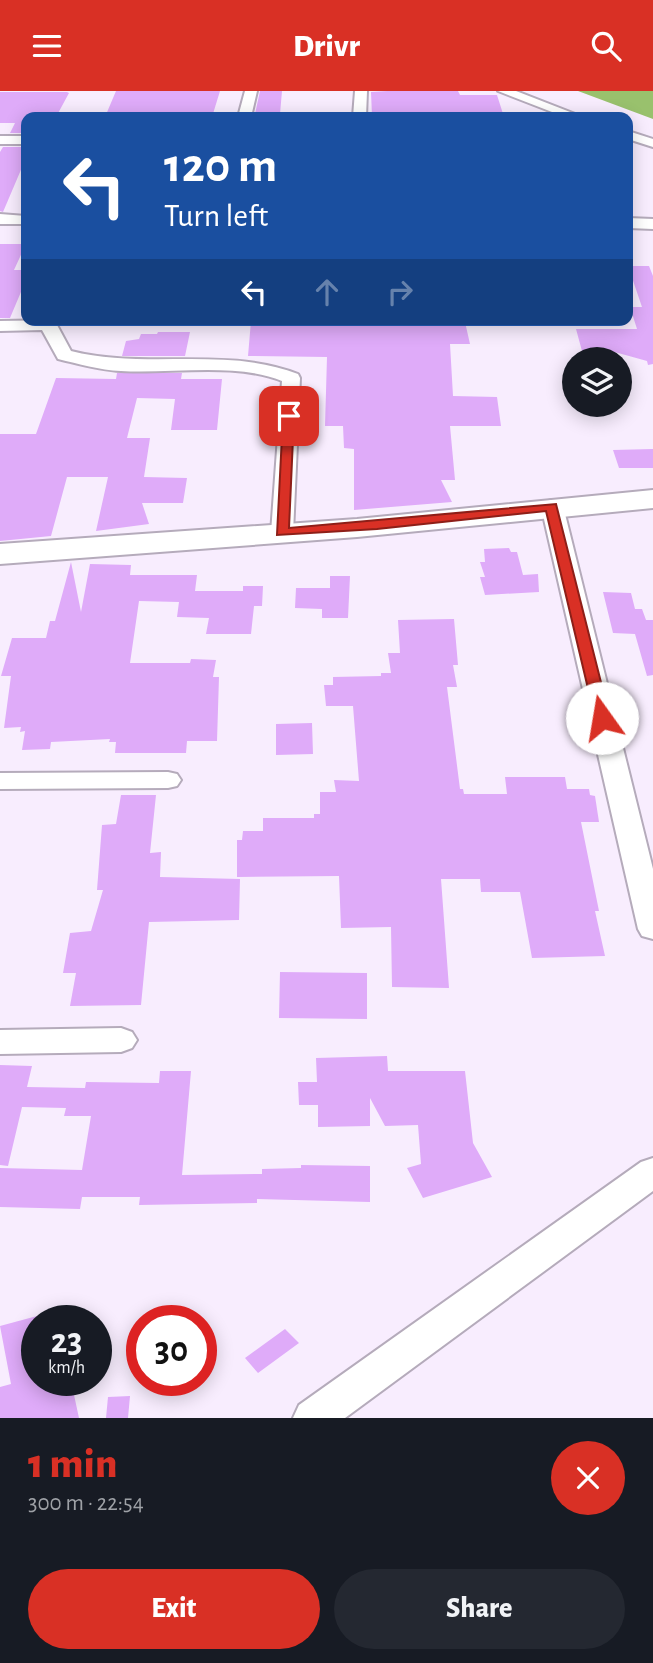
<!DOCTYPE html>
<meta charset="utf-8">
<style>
body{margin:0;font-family:"Alegreya Sans",sans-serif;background:#242831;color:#f1f3f6;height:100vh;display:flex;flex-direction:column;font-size:26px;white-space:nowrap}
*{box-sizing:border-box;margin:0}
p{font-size:23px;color:#9ea1a6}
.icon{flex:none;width:38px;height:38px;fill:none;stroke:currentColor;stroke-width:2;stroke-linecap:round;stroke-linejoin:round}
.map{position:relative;height:1327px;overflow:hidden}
.panel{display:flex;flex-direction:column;background:#171b24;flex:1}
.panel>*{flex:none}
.banner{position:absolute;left:21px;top:21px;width:612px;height:214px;border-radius:14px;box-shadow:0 4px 18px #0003;background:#1a4fa0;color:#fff;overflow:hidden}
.tools{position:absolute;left:562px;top:256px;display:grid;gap:14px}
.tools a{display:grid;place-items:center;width:70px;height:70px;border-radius:50%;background:#171b24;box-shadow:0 4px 18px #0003;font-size:35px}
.speed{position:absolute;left:21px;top:1214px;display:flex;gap:14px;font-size:35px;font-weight:700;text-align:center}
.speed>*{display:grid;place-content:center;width:91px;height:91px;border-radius:50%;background:#171b24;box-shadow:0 4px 18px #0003;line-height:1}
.speed small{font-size:18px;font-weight:400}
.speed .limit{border:10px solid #d22;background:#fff;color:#111}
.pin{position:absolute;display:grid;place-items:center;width:60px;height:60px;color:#fff;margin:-30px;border-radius:14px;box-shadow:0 4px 10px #0006}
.me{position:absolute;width:77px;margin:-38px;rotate:347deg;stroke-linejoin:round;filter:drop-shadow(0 0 5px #0008)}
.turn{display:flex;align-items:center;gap:24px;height:147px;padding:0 28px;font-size:32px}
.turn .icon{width:91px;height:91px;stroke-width:2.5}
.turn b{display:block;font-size:49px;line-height:60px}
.lanes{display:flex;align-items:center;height:66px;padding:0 28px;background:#0003;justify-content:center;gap:35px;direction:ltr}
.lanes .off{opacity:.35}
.round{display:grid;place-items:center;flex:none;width:74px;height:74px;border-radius:37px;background:#242831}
.overview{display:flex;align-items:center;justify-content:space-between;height:119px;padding:0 28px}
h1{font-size:42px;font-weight:800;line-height:52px;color:#d93025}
.button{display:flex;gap:14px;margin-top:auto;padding:14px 28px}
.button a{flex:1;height:80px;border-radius:42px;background:#d93025;color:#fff;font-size:28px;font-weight:800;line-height:80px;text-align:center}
.button a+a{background:#242831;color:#f1f3f6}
header{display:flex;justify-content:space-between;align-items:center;height:91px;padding:0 28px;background:#d93025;color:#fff;font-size:32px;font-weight:800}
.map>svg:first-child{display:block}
</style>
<header><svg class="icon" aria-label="menu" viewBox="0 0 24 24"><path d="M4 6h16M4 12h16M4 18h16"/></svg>Drivr<svg class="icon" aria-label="search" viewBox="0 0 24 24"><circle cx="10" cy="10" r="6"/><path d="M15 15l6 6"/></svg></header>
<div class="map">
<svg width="653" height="1327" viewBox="0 0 653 1327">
<rect width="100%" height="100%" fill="#f8edfe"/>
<path fill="#99c16d" d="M578,0H653V28Z"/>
<path fill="#dfabf9" d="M116,0H220L212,26H105Z
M260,0H282L280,23H255Z
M387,0H458L460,4H497L504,26L372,25L371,1Z
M0,1H67L69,2L56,26H26V42H10L15,32H0Z
M3,56H26V67L3,121L0,120V61Z
M0,153H26L14,179H26V189L10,227H0Z
M628,175H649L653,185V273L648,274L647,270L611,260H582L576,238H637L630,216H642Z
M400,229L465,231L470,253H450L453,305L497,306L501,335H450L455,389H441L452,411L354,419V358L344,357L343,335H325L327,266L248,265L251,230Z
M158,241H190L185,265H122L126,250L139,248L141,243H157Z
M117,282H182L181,288H222L217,339H171L175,308L137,307L127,347H150L144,386L187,387L183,412H142L149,433L96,440L108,386H67L51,445L0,450V343H36L56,287L116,288Z
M653,358V377H619L613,359Z
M509,457L511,461H517L523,484L538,483L539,501L485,504L480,486H485L480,471H485L484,458Z
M71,471L81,521L90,473L131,474L130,484H197L195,500H243V495H263L262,515H254L251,543H206L209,527L177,526L179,511L139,510L130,572H190L191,568L216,569L213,586H219L217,650H187L186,662H115L116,651H109L110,648L51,651L50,658L22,659L25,640L20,641L21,636L4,637L11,585H1L12,547H46L50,530H55Z
M330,485H350L348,527H322V518L295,517L296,497H330Z
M603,501L631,502L635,518H642L646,529H653V584L647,585L635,543L613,542Z
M454,528L458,574H453L457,596H447L460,698H463L464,703H507L505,686H565L567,698H589L590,704L595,705L599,731H581L599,820H595L605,865L532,867L520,801H481L480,788H441L449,897L392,896L391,836L341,837L339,785L237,786V749H242L243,740H263V727H314V723H320V701H336L334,689L359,690L353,615H326L324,594H333V586L381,585V582H391L388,562H400L398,529Z
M312,632L313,663L276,664V633Z
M121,704H156L150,762L161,761L160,786L240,788L239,829L149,831L141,914L70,915L76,882H63L70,842L91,840L103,799H97L102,734L116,733Z
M280,881L367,882V928L279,927Z
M387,965L388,980H465L473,1052L492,1086L423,1107L407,1077L421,1073L418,1034L385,1035L370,1007V1035L318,1036V1014H299L298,991H317L316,967Z
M0,974L32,975L27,996L85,997L86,991L159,992L160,980H191L182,1084L262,1083V1078L301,1077V1074L370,1075V1111L257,1108V1112L139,1114L140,1106H82L80,1118L0,1116V1077L82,1079L91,1025H64L66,1017L22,1016L8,1075L0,1074Z
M37,1225V1290H71L79,1327H0V1296L11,1293L0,1235Z
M285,1238L299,1252L258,1282L245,1267Z
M130,1305L128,1327H106L108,1306Z"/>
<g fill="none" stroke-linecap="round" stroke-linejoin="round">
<defs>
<path id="street" d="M245,0H257L251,26H238Z
M355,0H367L366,26H353Z
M498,0H516L583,26H565Z
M628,40L653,48V56L628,48Z
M0,45H26V53H0Z
M0,123L26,125V133H0Z
M628,127L653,128V138L628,137Z
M59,229L57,234L71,260C145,279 226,255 298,283L300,287L293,442L290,447H274L271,442L282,290C236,271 170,283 121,280C99,279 79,273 58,268L42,239L0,240V230Z
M552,409L559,411L563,415L653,778V848L642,845L638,838L541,415L545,411Z
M168,681L177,683L181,689L177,695L168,697L0,698V682Z
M121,937L132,941L137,949L132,957L121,961L0,963V939Z
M653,1067V1100L345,1327H293L299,1314L641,1071Z"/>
<path id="secondary" d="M653,399V417L357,446L0,473V453L357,428Z"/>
</defs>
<use href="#street" stroke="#b5abbb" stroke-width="4"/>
<use href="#secondary" stroke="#b5abbb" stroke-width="4"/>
<use href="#street" fill="#fff" fill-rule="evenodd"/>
<use href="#secondary" fill="#fff" fill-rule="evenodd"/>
</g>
<path fill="#d93025" stroke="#8d1f18" stroke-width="2" d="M289,321L294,325L289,437L556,413L610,627L608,630H597L595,627L546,420L377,438L277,444L283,325Z"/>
</svg>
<div class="tools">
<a><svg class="icon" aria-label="layers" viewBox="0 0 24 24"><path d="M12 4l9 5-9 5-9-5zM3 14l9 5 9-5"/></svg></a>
</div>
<div class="speed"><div>23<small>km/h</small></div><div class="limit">30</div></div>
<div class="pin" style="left:289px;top:325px;background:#d93025"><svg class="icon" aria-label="arrive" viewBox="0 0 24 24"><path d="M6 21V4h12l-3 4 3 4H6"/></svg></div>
<svg class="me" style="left:602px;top:627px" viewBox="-20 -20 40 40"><circle r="19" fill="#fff"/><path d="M0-13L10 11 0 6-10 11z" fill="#d93025"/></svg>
<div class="banner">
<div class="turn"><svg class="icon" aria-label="left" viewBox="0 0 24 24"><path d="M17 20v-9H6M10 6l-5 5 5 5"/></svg><div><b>120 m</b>Turn left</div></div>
<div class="lanes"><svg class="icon" aria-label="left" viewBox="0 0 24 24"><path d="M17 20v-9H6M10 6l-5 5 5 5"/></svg><svg class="icon off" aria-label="ahead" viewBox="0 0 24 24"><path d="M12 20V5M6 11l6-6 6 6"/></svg><svg class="icon off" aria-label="right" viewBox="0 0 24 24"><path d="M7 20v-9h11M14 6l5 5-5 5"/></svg></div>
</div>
</div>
<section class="panel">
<div class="overview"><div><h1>1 min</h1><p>300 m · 22:54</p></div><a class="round" style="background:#d93025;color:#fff"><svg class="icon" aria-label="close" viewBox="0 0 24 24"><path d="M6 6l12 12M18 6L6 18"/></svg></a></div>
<div class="button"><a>Exit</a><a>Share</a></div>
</section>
